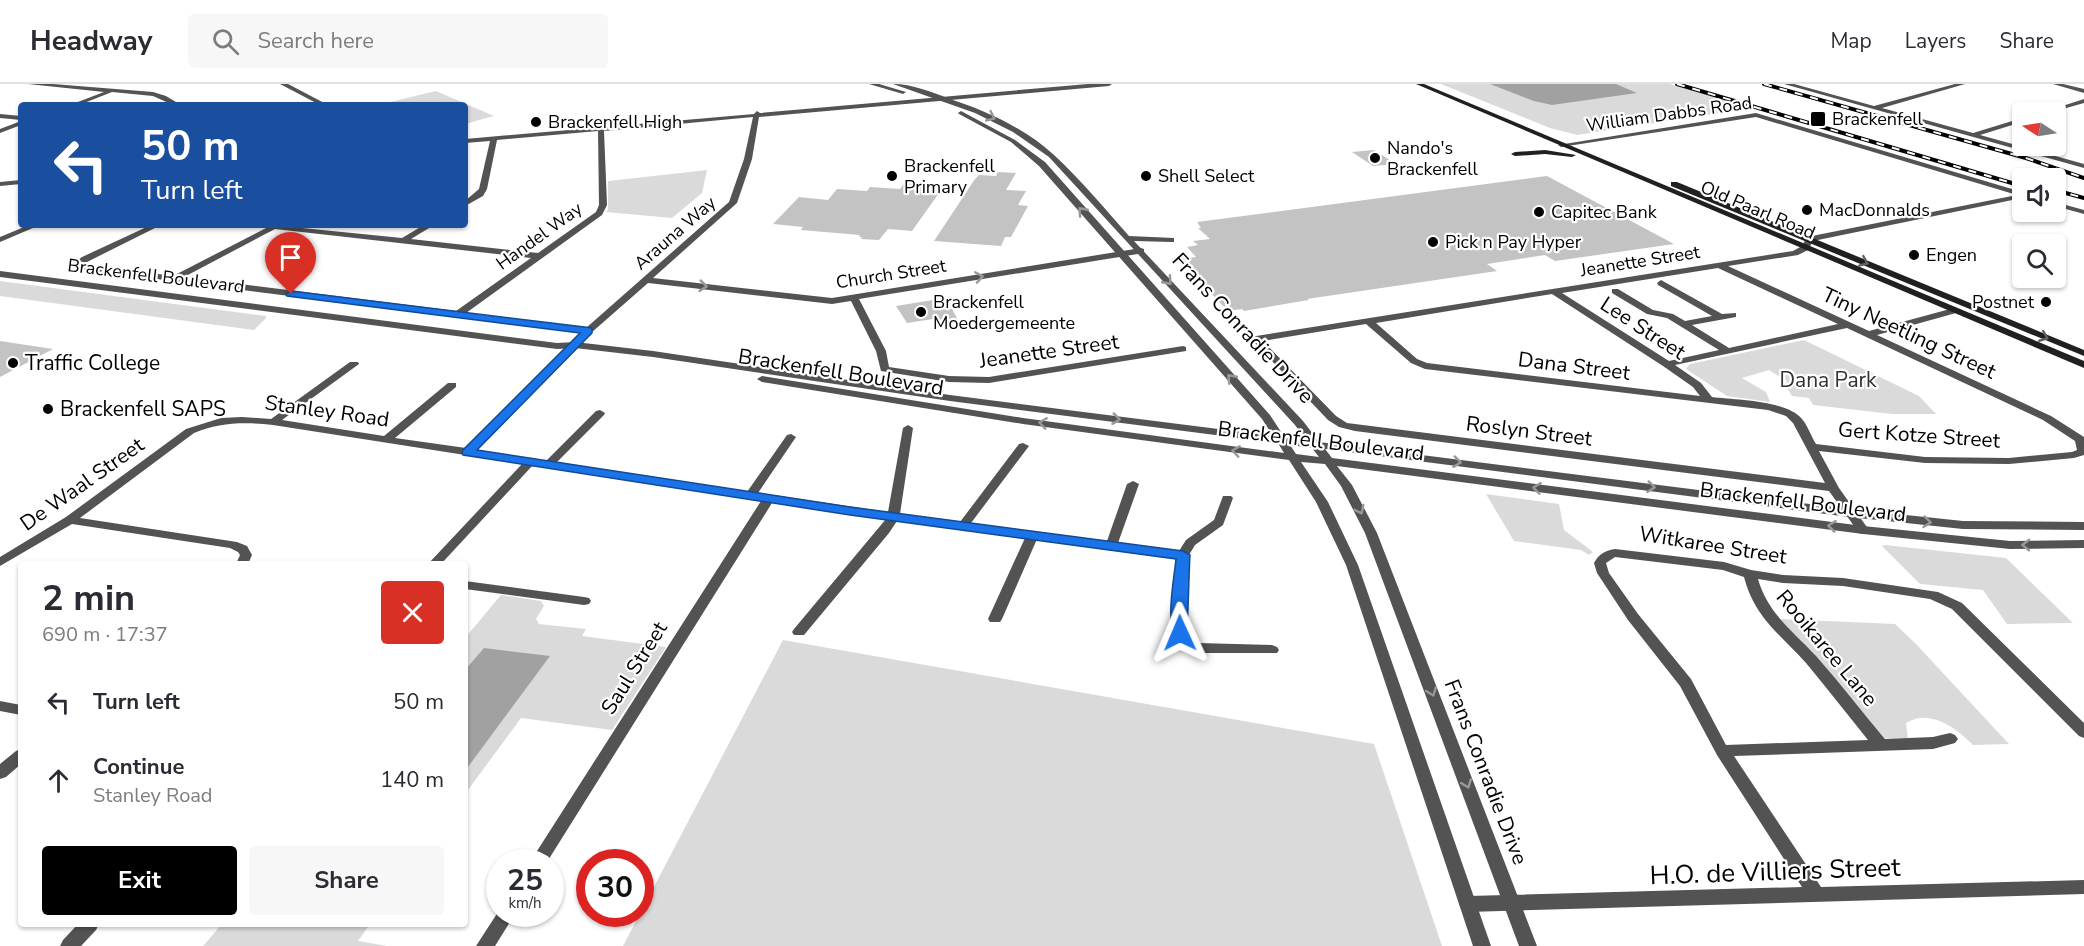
<!DOCTYPE html>
<meta charset="utf-8">
<style>
body{margin:0;font-family:"Nunito Sans",sans-serif;background:#f7f7f7;color:#2b2b33;height:100vh;display:flex;flex-direction:column;font-size:22px;white-space:nowrap}
*{box-sizing:border-box;margin:0}
p{font-size:20px;color:#7c7c81}
.icon{flex:none;width:33px;height:33px;fill:none;stroke:currentColor;stroke-width:2;stroke-linecap:round;stroke-linejoin:round}
.map{position:relative;flex:1;overflow:hidden}
.sheet{position:absolute;left:18px;top:477px;width:450px;height:366px;display:flex;flex-direction:column;background:#fff;border-radius:6px;box-shadow:0 2px 4px #0004}
.sheet>*{flex:none}
.top-card{position:absolute;left:18px;top:18px;width:450px;height:126px;border-radius:6px;box-shadow:0 2px 4px #0004;background:#1a4fa0;color:#fff;overflow:hidden}
.needle{width:39px;rotate:282deg}
.buttons{position:absolute;left:2012px;top:18px;display:grid;gap:12px}
.buttons a{display:grid;place-items:center;width:54px;height:54px;border-radius:6px;background:#fff;box-shadow:0 2px 4px #0004;font-size:30px}
.speed{position:absolute;left:486px;top:765px;display:flex;gap:12px;font-size:30px;font-weight:700;text-align:center}
.speed>*{display:grid;place-content:center;width:78px;height:78px;border-radius:50%;background:#fff;box-shadow:0 2px 4px #0004;line-height:1}
.speed small{font-size:15px;font-weight:400}
.speed .limit{border:9px solid #d22;background:#fff;color:#111}
.pin{position:absolute;display:grid;place-items:center;width:51px;height:51px;color:#fff;margin:-62px -26px;border-radius:50% 50% 50% 0;rotate:-45deg;box-shadow:0 0 6px #0007}
.pin .icon{rotate:45deg}
.me{position:absolute;width:66px;margin:-33px;rotate:359deg;stroke-linejoin:round;filter:drop-shadow(0 0 4px #0008)}
.turn{display:flex;align-items:center;gap:21px;height:126px;padding:0 24px;font-size:27px}
.turn .icon{width:78px;height:78px;stroke-width:2.5}
.turn b{display:block;font-size:42px;line-height:51px}
.round{display:grid;place-items:center;flex:none;width:63px;height:63px;border-radius:6px;background:#f7f7f7}
.head{display:flex;align-items:center;justify-content:space-between;height:102px;padding:0 24px}
h1{font-size:36px;font-weight:700;line-height:45px}
.cta{display:flex;gap:12px;margin-top:auto;padding:12px 24px}
.cta a{flex:1;height:69px;border-radius:6px;background:#000;color:#fff;font-size:24px;font-weight:700;line-height:69px;text-align:center}
.cta a+a{background:#f7f7f7;color:#2b2b33}
ul{padding:0;list-style:none}
li{display:flex;align-items:center;gap:18px;height:78px;padding:0 24px}
li div{flex:1}
li b{display:block;font-size:22px}
li em{font-style:normal}
header{display:flex;align-items:center;gap:36px;box-sizing:border-box;height:84px;padding:0 30px;background:#fff;border-bottom:2px solid #e1e1e2}
header strong{font-size:28px}
nav{display:flex;gap:33px;margin-inline-start:auto;font-size:21px}
.search{width:420px;height:54px;background:#f7f7f7;display:flex;align-items:center;gap:15px;box-sizing:border-box;padding:0 21px;border-radius:6px;color:#7c7c81;font-size:22px}
.map>svg:first-child{display:block}
</style>
<header>
<strong>Headway</strong>
<div class="search"><svg class="icon" aria-label="search" viewBox="0 0 24 24"><circle cx="10" cy="10" r="6"/><path d="M15 15l6 6"/></svg>Search here</div>
<nav><a>Map</a><a>Layers</a><a>Share</a></nav>
</header>
<div class="map">
<svg width="2084" height="862" viewBox="0 0 2084 862">
<rect width="100%" height="100%" fill="#fff"/>
<path fill="#dadada" d="M1441,0H1670L1752,24L1577,51L1550,44Z
M436,7L494,32L465,40V21H378Z
M707,86L702,109L672,134L606,128L608,125V97Z
M0,197L266,232V234L254,246L0,212Z
M1804,256L1919,312L1936,330H1892L1813,321L1809,314L1792,312L1789,307L1780,300L1788,298L1769,286L1742,294L1766,308L1770,318L1727,312L1686,285L1690,280Z
M1486,410L1559,420L1564,446L1593,468L1589,471L1581,466L1514,457Z
M1885,461L2006,474L2073,539L2007,540L1983,506L1920,500L1882,462Z
M501,511L541,517L544,522L536,535L539,540L586,545L582,552L666,563L612,646L521,634L465,710V554Z
M1780,535L1895,540L1916,560L2009,660L1973,661C1956,644 1930,624 1906,639L1908,655L1885,654Z
M783,556L1374,660L1442,862H623Z
M222,840H370L358,857L387,862H203Z"/>
<path fill="#a1a1a1" d="M1490,0H1616L1637,9L1552,21L1534,17Z
M484,564L550,572L465,687V586Z"/>
<path fill="#c3c3c3" d="M1374,66L1396,80L1373,82L1352,68Z
M998,88L1016,89L1006,106L1026,107L1018,121L1028,122L1011,153H1005L1001,162L934,157L975,95L979,91L996,92Z
M1547,92L1674,160L1555,177L1545,171L1487,180L1497,187L1307,215L1309,216L1244,227L1242,225L1228,227L1178,175L1196,173L1187,163L1198,161L1193,157L1210,155L1198,144H1201L1197,138Z
M904,99L944,102L912,147L888,145L879,156L861,155L862,153H859L860,151L801,146L803,143L773,140L799,113L828,116L837,105L867,107L870,103L900,105Z
M933,216L952,225L958,236L936,239L933,235L907,239L896,222Z
M0,257L53,265L0,293Z"/>
<g fill="none" stroke-linecap="round" stroke-linejoin="round">
<path fill="#535353" fill-rule="evenodd" d="M28,0H53L153,8L166,12L181,21H173L153,12L112,8L79,21H70L104,8Z
M280,0H288L328,21H320Z
M1088,0H1112L1109,2L759,33L752,75L737,119L653,194L832,214L1141,164L1144,165V169L859,215L886,267L889,283L949,292L989,293L1183,262L1186,263V267L989,299L949,298L881,287L876,267L851,217L832,220L648,199L591,249L477,366L546,377L596,327L600,326L605,329L604,331L557,378L747,408L787,351L791,350L796,353L758,409L888,428L903,344L908,341L913,344L900,430L960,438L1019,360L1023,359L1029,362L971,439L1107,457L1127,400L1133,397L1139,400L1118,459L1179,467L1186,456L1214,436L1223,412H1231L1233,414L1223,441L1195,461L1189,471L1187,548L1198,559L1272,561L1277,563L1279,566L1277,569H1196C1187,566 1179,560 1174,551C1168,539 1175,490 1177,474L1037,455L1002,535L1000,538H990L988,535L1025,454L897,437L889,449L804,551H794L792,548L794,545L886,435L772,419L547,778H530L761,417L533,381L441,480H428L522,380L273,341C245,338 220,338 194,349L80,434L237,458L247,462L252,471L248,480H236L240,471L238,468L230,464L72,440L0,482V473L66,433L186,345L221,334L242,333L271,335L350,278H358L359,280L282,336L384,352L448,299H456V303L395,354L466,364L581,249L78,185L74,182L75,178L82,173L151,141H161L83,180L173,192L272,141L402,154L424,141H434L411,155L538,169L596,128L599,121L598,47L497,56L487,105L483,112L465,122V117L479,105L490,57L465,59V55L754,30L757,27L760,29ZM753,33L744,75L729,118L586,244L466,229L602,131L607,121L604,47ZM275,145L531,174L456,227L184,193Z
M1784,0H1794L1874,22L1955,0H1965L1882,24L1973,49L2022,34V38L1980,51L2084,80V84Z
M2053,0H2063L2084,5V9Z
M2084,15V19L2052,28H2044Z
M1756,29L2022,108V114L1813,157L1808,166L1798,171L1728,182L1869,247L1950,225H1956V229L1877,251L2051,332L2084,353V371L2074,374L2009,380L1925,379L1819,367L1839,404L1869,446L1863,450L1859,449L1829,407L1355,347L1339,343L1328,336L1251,255L1256,252L1793,167L1802,162L1807,153L2017,111L1756,33L1561,63L1558,61ZM1718,184L1838,240L1729,264L1692,241L1736,233V229L1722,230L1661,196L1657,199L1658,201L1712,232L1685,237L1673,230L1653,226L1618,205H1612V209L1647,230L1667,234L1719,266L1669,277L1562,209ZM1552,210L1663,282L1693,303L1700,312L1427,279L1417,275L1376,239ZM1366,240L1411,279L1425,285L1768,326L1786,332L1793,339L1825,399L1347,339L1336,332L1263,257ZM1847,244L2043,336L2075,357L2077,366L2072,368L2009,374L1925,373L1816,360C1811,352 1808,342 1802,335C1786,316 1736,316 1712,313L1701,299L1675,281Z
M0,30L21,32V36L0,34Z
M21,37V41L0,49V45Z
M21,96V100L0,102V98Z
M2055,118L2084,126V130L2055,122Z
M29,141H40L0,158V153Z
M1615,465L1724,478L1751,486L1783,491L1843,494L1938,508L1962,519L2084,639V654L2079,652L1952,525L1930,515L1843,502L1783,499L1758,495C1768,530 1793,547 1816,572C1840,599 1862,628 1885,655L1933,653L1950,649L1955,651L1958,655L1955,659L1933,665L1734,672L1821,803L2084,796V810L1468,828L1462,825L1459,820L1462,815L1468,812L1802,803L1717,671L1680,602L1628,536L1597,489L1594,479C1599,470 1604,467 1615,465ZM1615,473L1723,486L1744,493C1755,534 1779,549 1806,579C1827,604 1847,630 1868,656L1726,661L1691,595L1638,530L1609,489L1606,479Z
M465,497L584,513L589,514L591,517L589,520L584,521L465,505Z
M0,617L21,621V631L0,627Z
M21,665V680L6,693L0,695V680L16,667Z
M500,825V830H515L495,862H476Z
M78,840H99L96,846L81,862H60L63,856Z"/>
<path fill="#535353" fill-rule="evenodd" d="M869,0H879L906,8L903,10Z
M893,0C912,0 932,8 950,15C987,27 1026,45 1054,71C1081,96 1105,125 1129,152L1174,154V158H1171L1134,157L1303,337L1319,358L1849,425L1963,437L2084,438V446L1963,445L1849,433L1325,365L1332,374L1863,442L2010,457L2084,456V464L2010,465L1863,450L1337,382L1352,401L1377,449L1537,862H1519L1365,449L1341,402L1325,380L1301,378L1328,418L1358,481L1491,862H1473L1346,481L1316,418L1289,376L1023,340L762,298L757,295L762,292L1023,334L1284,369L1278,359L950,317L653,273L575,264L557,265L0,193V187L557,259L575,258L653,267L950,311L1273,352L1262,335L1039,82L1011,58L959,30L958,29L961,27L1015,56L1045,78L1270,331L1285,354L1306,356L1295,341L1049,73L1013,48L975,29ZM1290,361L1312,364L1319,373L1296,370Z"/>
<path fill="#202020" fill-rule="evenodd" d="M1416,0H1424L2084,277V284Z
M1545,66L1576,71L1572,73L1545,70L1515,72L1511,70L1515,68Z
M1671,98H1677L2084,266V272L1671,102Z"/>
<defs>
<path id="rail" d="M1677,0L2022,102
M1764,0L2026,74L2084,94
M2055,106L2084,114"/>
</defs>
<use href="#rail" stroke="#000" stroke-width="4"/>
<use href="#rail" stroke="#fff" stroke-width="2" stroke-dasharray="8" stroke-linecap="butt"/>
</g>
<defs><path id="oneway-chevron" d="M-2-3.5L2.5 0L-2 3.5" fill="none" stroke-width="1.6" stroke-linecap="round" stroke-linejoin="round" transform="scale(1.5)"/></defs>
<g stroke="#989898">
<use href="#oneway-chevron" transform="translate(991 33) rotate(25)"/>
<use href="#oneway-chevron" transform="translate(1082 127) rotate(-132)"/>
<use href="#oneway-chevron" transform="translate(979 193) rotate(-9)"/>
<use href="#oneway-chevron" transform="translate(1168 197) rotate(48)"/>
<use href="#oneway-chevron" transform="translate(703 202) rotate(6)"/>
<use href="#oneway-chevron" transform="translate(1231 294) rotate(-132)"/>
<use href="#oneway-chevron" transform="translate(1116 335) rotate(7)"/>
<use href="#oneway-chevron" transform="translate(1043 339) rotate(-172)"/>
<use href="#oneway-chevron" transform="translate(1236 367) rotate(-172)"/>
<use href="#oneway-chevron" transform="translate(1457 378) rotate(7)"/>
<use href="#oneway-chevron" transform="translate(1651 403) rotate(7)"/>
<use href="#oneway-chevron" transform="translate(1537 404) rotate(-173)"/>
<use href="#oneway-chevron" transform="translate(1360 426) rotate(63)"/>
<use href="#oneway-chevron" transform="translate(1927 438) rotate(6)"/>
<use href="#oneway-chevron" transform="translate(1832 442) rotate(-173)"/>
<use href="#oneway-chevron" transform="translate(2026 461) rotate(-179)"/>
<use href="#oneway-chevron" transform="translate(1432 608) rotate(69)"/>
<use href="#oneway-chevron" transform="translate(1467 700) rotate(69)"/>
</g>
<g stroke="#636363">
<use href="#oneway-chevron" transform="translate(1864 178) rotate(23)"/>
<use href="#oneway-chevron" transform="translate(2044 253) rotate(22)"/>
</g>
<path fill="#1a73e8" stroke="#114b97" stroke-width="1.5" d="M291,207L592,244V249L477,366L850,423L1183,467L1190,471C1189,483 1188,547 1186,553H1175C1166,536 1174,494 1176,475L850,431L463,371L462,369L463,366L580,249L287,212L286,210Z"/>
<g fill="#000" stroke="#fff" stroke-width="2">
<rect x="1810" y="27" width="16" height="16" rx="3"/>
<circle cx="536" cy="38" r="6"/>
<circle cx="1375" cy="74" r="6"/>
<circle cx="892" cy="92" r="6"/>
<circle cx="1146" cy="92" r="6"/>
<circle cx="1807" cy="126" r="6"/>
<circle cx="1539" cy="128" r="6"/>
<circle cx="1433" cy="158" r="6"/>
<circle cx="1914" cy="171" r="6"/>
<circle cx="2046" cy="218" r="6"/>
<circle cx="921" cy="228" r="6"/>
<circle cx="13" cy="279" r="6"/>
<circle cx="48" cy="325" r="6"/>
</g>
<g text-anchor="middle" stroke-width="4.5" stroke-linejoin="round" paint-order="stroke">
<g font-size="18" fill="#000" stroke="#fff">
<text transform="translate(1669 30) rotate(-8)" y="6">William Dabbs Road</text>
<text transform="translate(1758 126) rotate(23)" y="6">Old Paarl Road</text>
<text transform="translate(675 149) rotate(-41)" y="6">Arauna Way</text>
<text transform="translate(539 152) rotate(-36)" y="6">Handel Way</text>
<text transform="translate(1640 177) rotate(-9)" y="6">Jeanette Street</text>
<text transform="translate(891 190) rotate(-9)" y="6">Church Street</text>
<text transform="translate(156 192) rotate(7)" y="6">Brackenfell Boulevard</text>
</g>
<g font-size="18" fill="#000" stroke="#fff" text-anchor="start">
<text x="1832" y="41">Brackenfell</text>
<text x="548" y="44">Brackenfell High</text>
<text x="1387" y="70">Nando's<tspan x="1387" dy="21">Brackenfell</tspan></text>
<text x="904" y="88">Brackenfell<tspan x="904" dy="21">Primary</tspan></text>
<text x="1158" y="98">Shell Select</text>
<text x="1819" y="132">MacDonnalds</text>
<text x="1551" y="134">Capitec Bank</text>
<text x="1445" y="164">Pick n Pay Hyper</text>
<text x="1926" y="177">Engen</text>
<text x="933" y="224">Brackenfell<tspan x="933" dy="21">Moedergemeente</tspan></text>
<text x="2034" y="224" text-anchor="end">Postnet</text>
</g>
<g font-size="21" fill="#000" stroke="#fff">
<text transform="translate(1243 244) rotate(47)" y="7">Frans Conradie Drive</text>
<text transform="translate(1643 244) rotate(33)" y="7">Lee Street</text>
<text transform="translate(1909 249) rotate(25)" y="7">Tiny Neetling Street</text>
<text transform="translate(1049 267) rotate(-8)" y="7">Jeanette Street</text>
<text transform="translate(1574 282) rotate(7)" y="7">Dana Street</text>
<text transform="translate(841 288) rotate(9)" y="7">Brackenfell Boulevard</text>
<text transform="translate(327 327) rotate(8)" y="7">Stanley Road</text>
<text transform="translate(1529 347) rotate(7)" y="7">Roslyn Street</text>
<text transform="translate(1919 351) rotate(4)" y="7">Gert Kotze Street</text>
<text transform="translate(1321 357) rotate(7)" y="7">Brackenfell Boulevard</text>
<text transform="translate(82 400) rotate(-35)" y="7">De Waal Street</text>
<text transform="translate(1803 418) rotate(7)" y="7">Brackenfell Boulevard</text>
<text transform="translate(1713 461) rotate(9)" y="7">Witkaree Street</text>
<text transform="translate(1827 564) rotate(50)" y="7">Rooikaree Lane</text>
<text transform="translate(634 584) rotate(-58)" y="7">Saul Street</text>
<text transform="translate(1486 688) rotate(69)" y="7">Frans Conradie Drive</text>
</g>
<g font-size="21" fill="#000" stroke="#fff" text-anchor="start">
<text x="25" y="286">Traffic College</text>
<text x="60" y="332">Brackenfell SAPS</text>
</g>
<g font-size="21" fill="#313131" stroke="#fff">
<text x="1828" y="303">Dana Park</text>
</g>
<g font-size="26" fill="#000" stroke="#fff">
<text transform="translate(1775 787) rotate(-2)" y="9">H.O. de Villiers Street</text>
</g>
</g>
</svg>
<div class="buttons">
<a><svg class="needle" viewBox="-14 -14 28 28"><path d="M0-13l5 13h-10z" fill="#e53935"/><path d="M0 13l5-13h-10z" fill="#7c7c81"/></svg></a>
<a><svg class="icon" aria-label="sound" viewBox="0 0 24 24"><path d="M4 9h4l5-4v14l-5-4H4zM17 9q2 3 0 6"/></svg></a>
<a><svg class="icon" aria-label="search" viewBox="0 0 24 24"><circle cx="10" cy="10" r="6"/><path d="M15 15l6 6"/></svg></a>
</div>
<div class="speed"><div>25<small>km/h</small></div><div class="limit">30</div></div>
<div class="pin" style="left:291px;top:210px;background:#d93025"><svg class="icon" aria-label="arrive" viewBox="0 0 24 24"><path d="M6 21V4h12l-3 4 3 4H6"/></svg></div>
<svg class="me" style="left:1180px;top:549px" viewBox="-20 -20 40 40"><path d="M0-17L14 15 0 8-14 15z" fill="#1a73e8" stroke="#fff" stroke-width="4"/></svg>
<div class="top-card">
<div class="turn"><svg class="icon" aria-label="left" viewBox="0 0 24 24"><path d="M17 20v-9H6M10 6l-5 5 5 5"/></svg><div><b>50 m</b>Turn left</div></div>
</div>
<section class="sheet">
<div class="head"><div><h1>2 min</h1><p>690 m · 17:37</p></div><a class="round" style="background:#d93025;color:#fff"><svg class="icon" aria-label="close" viewBox="0 0 24 24"><path d="M6 6l12 12M18 6L6 18"/></svg></a></div>
<ul>
<li><svg class="icon" aria-label="left" viewBox="0 0 24 24"><path d="M17 20v-9H6M10 6l-5 5 5 5"/></svg><div><b>Turn left</b></div><em>50 m</em></li>
<li><svg class="icon" aria-label="ahead" viewBox="0 0 24 24"><path d="M12 20V5M6 11l6-6 6 6"/></svg><div><b>Continue</b><p>Stanley Road</p></div><em>140 m</em></li>
</ul>
<div class="cta"><a>Exit</a><a>Share</a></div>
</section>
</div>
